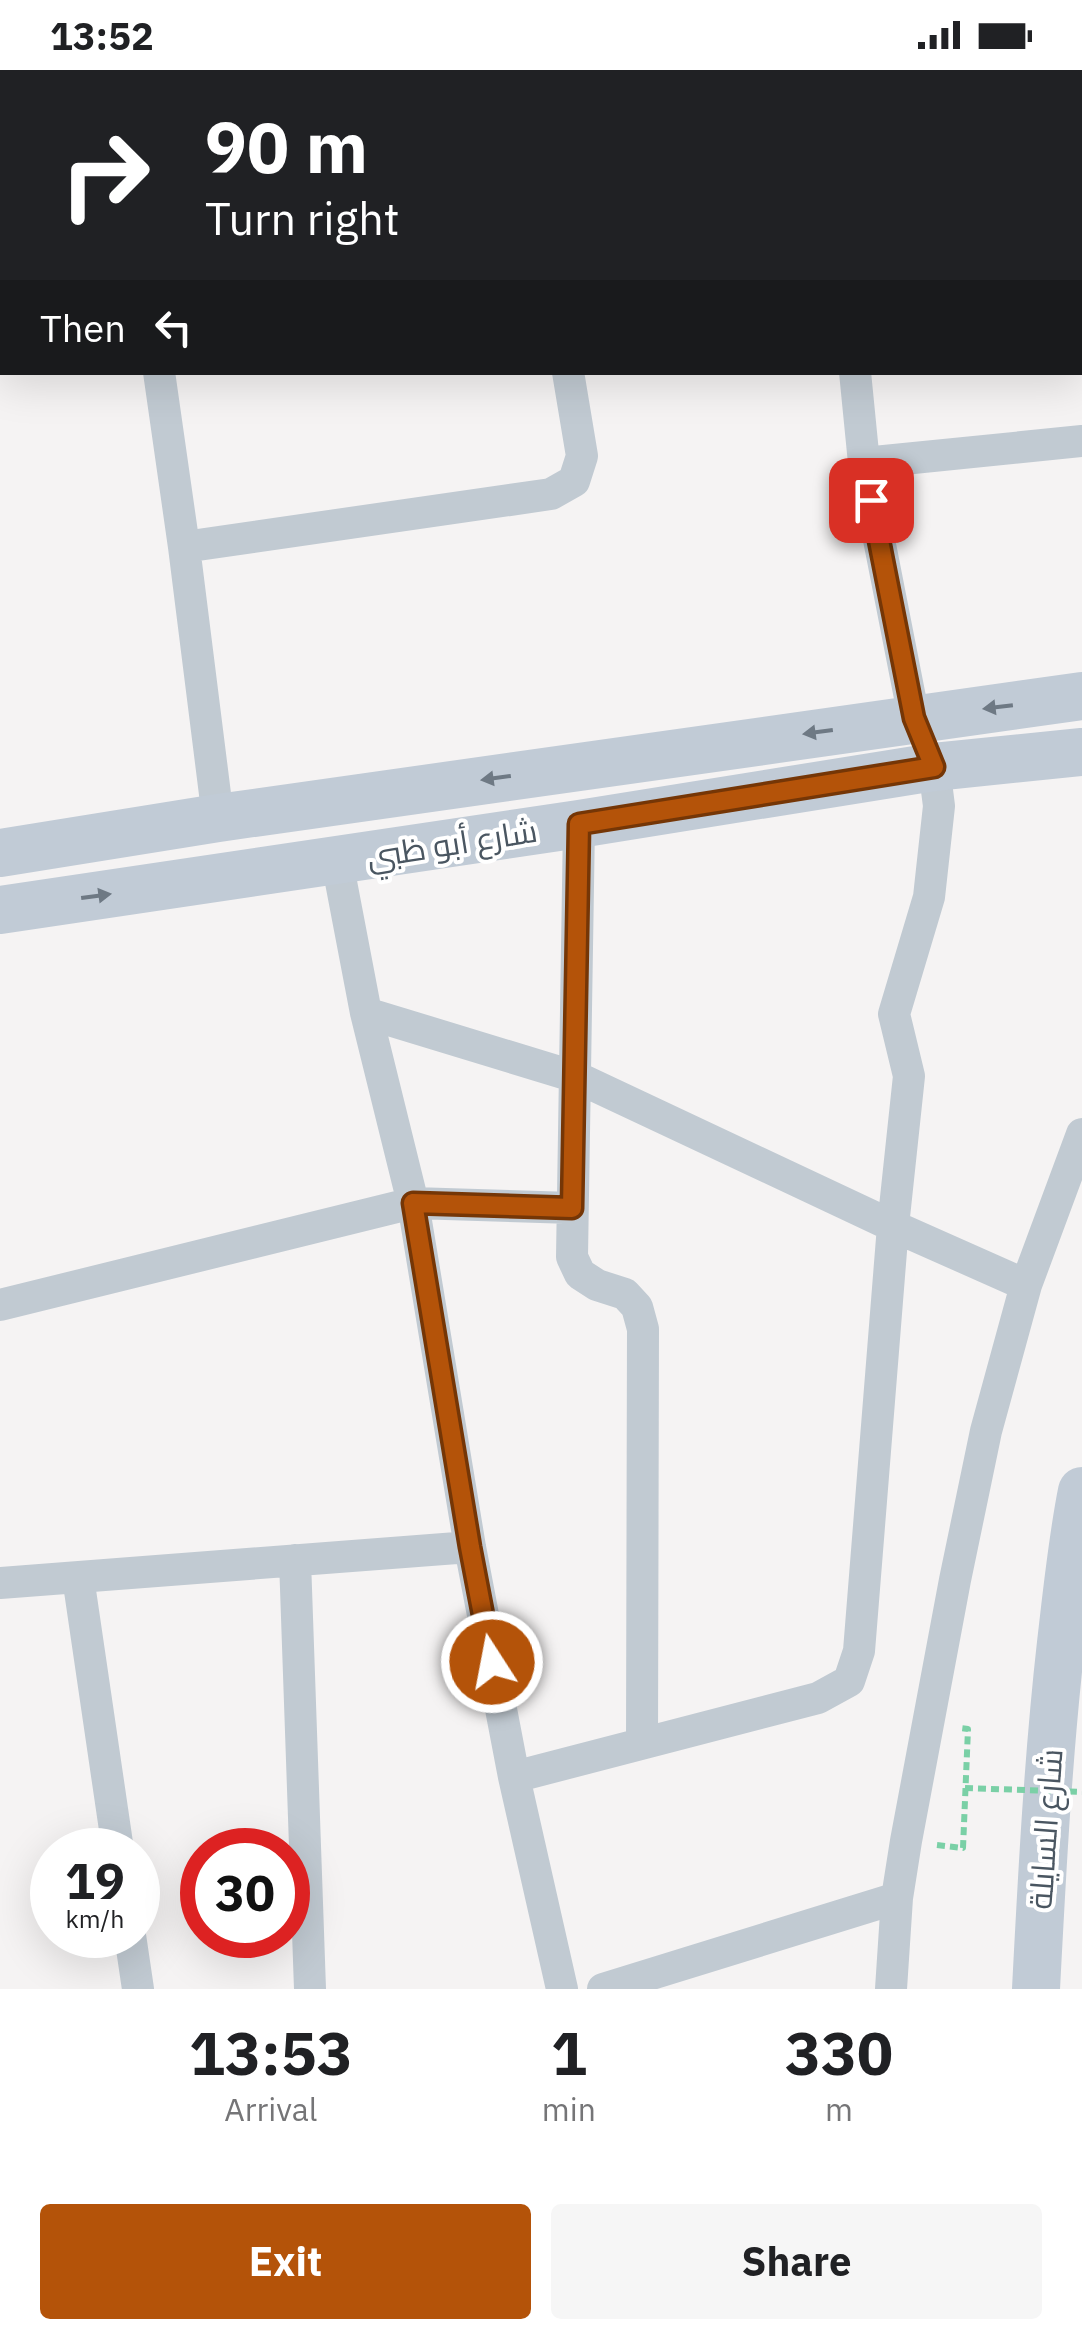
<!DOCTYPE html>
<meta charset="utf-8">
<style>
body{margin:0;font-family:"IBM Plex Sans",Cairo,sans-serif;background:#f6f6f6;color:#202124;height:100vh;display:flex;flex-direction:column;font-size:38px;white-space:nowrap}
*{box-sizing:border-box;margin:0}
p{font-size:32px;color:#757577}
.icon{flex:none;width:55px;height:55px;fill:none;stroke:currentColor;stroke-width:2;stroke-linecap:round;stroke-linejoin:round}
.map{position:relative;height:1919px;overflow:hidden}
.sheet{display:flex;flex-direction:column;background:#fff;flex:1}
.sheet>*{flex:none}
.top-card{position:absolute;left:0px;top:0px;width:1082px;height:305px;box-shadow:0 10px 40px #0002;background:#202124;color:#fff;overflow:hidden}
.speed{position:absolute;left:30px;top:1758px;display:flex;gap:20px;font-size:50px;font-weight:700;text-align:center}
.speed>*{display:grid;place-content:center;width:130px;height:130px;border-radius:50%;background:#fff;box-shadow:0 10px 40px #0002;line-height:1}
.speed small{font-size:25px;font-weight:400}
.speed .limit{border:15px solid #d22;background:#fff;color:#111}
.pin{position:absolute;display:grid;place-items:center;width:85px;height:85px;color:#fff;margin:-42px;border-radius:20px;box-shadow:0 5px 15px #0006}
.me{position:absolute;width:110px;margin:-55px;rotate:349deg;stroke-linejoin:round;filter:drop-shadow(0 0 8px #0008)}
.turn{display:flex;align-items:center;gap:35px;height:210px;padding:0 40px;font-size:45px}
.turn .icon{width:130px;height:130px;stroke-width:2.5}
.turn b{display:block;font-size:70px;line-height:85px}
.then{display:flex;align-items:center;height:95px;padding:0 40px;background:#0003;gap:20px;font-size:38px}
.eta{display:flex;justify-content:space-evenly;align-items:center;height:170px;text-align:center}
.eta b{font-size:60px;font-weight:700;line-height:70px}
.action{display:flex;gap:20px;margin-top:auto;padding:20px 40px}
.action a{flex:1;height:115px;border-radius:10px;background:#b45309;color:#fff;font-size:40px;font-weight:700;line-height:115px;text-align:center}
.action a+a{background:#f6f6f6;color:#202124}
.status{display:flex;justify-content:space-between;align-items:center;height:70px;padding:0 50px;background:#fff;direction:ltr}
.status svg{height:28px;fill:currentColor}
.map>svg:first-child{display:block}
</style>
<div class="status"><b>13:52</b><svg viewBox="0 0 49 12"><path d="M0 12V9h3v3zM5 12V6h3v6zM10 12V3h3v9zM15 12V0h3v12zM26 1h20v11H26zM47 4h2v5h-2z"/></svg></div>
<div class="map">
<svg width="1082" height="1919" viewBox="0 0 1082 1919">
<rect width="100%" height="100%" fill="#f5f3f3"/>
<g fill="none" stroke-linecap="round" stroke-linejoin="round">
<path stroke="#7ad0a6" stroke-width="6" stroke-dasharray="8 5" stroke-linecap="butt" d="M937,1775L963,1778L968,1659L960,1658"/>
<path stroke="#c1cad2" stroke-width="32" d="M129,0V2
M806,0V2
M157,2L181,0
M0,248L2,247
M0,284H2
M159,302L184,477L218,748
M855,302L864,393L914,648
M864,393L1082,371
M184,477L551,424L574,411L582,386L568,302
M579,754L572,1187L580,1204L597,1215L625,1224L637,1237L643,1259L642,1673
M337,791L366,943L413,1133L470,1477L514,1707L562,1919
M366,943L576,1007L893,1156L1026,1215
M0,1235L413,1133L572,1138
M295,1490L310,1919
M78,1507L118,1780
M0,1513L470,1477
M514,1707L818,1628L849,1611L859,1581L893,1156L909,1006L894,944L929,827L939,736L934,697
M130,1865L138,1919
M603,1919L897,1828
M891,1919L897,1828L906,1771L955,1510L986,1361L1026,1215L1082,1064"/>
<path stroke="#c1cbd6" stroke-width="48" d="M0,783L218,748L1082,626
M0,840L579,754L934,697L1082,682
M1036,1919C1042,1804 1048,1688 1061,1573C1067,1522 1072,1471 1082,1421"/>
<path stroke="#7ad0a6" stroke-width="6" stroke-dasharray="8 5" stroke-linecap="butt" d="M965,1718L1082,1722"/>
</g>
<defs><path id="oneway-solid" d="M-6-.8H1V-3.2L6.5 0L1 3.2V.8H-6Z" transform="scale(2.5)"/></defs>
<g fill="#6e7984">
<use href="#oneway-solid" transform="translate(998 637) rotate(173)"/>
<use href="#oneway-solid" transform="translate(818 662) rotate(172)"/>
<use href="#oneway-solid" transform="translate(496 708) rotate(172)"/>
<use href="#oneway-solid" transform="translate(96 826) rotate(-8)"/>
</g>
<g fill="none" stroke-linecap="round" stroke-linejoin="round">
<defs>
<path id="route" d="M492,1592L470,1477L413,1133L572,1138L579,754L934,697L914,648L871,430"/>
</defs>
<use href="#route" stroke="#753606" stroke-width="25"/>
<use href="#route" stroke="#b45309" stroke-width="18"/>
</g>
<g text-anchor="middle" stroke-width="8" stroke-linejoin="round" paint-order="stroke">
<g font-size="32" fill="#4a5661" stroke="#fff">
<text transform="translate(452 774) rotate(-9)" y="11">شارع أبو ظبي</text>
<text transform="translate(1046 1759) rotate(-86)" y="11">شارع السايلة</text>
</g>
</g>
</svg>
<div class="speed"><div>19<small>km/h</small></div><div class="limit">30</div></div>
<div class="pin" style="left:871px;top:430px;background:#d93025"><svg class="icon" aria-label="arrive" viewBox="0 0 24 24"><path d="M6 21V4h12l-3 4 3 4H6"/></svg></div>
<svg class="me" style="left:492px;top:1592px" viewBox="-20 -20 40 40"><circle r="17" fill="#b45309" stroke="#fff" stroke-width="3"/><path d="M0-11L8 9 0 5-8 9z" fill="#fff"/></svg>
<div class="top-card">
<div class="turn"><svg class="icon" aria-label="right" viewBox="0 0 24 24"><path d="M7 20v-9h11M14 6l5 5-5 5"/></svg><div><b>90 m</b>Turn right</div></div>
<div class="then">Then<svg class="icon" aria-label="left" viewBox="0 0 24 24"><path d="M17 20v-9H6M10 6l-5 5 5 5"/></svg></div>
</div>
</div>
<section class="sheet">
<div class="eta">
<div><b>13:53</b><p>Arrival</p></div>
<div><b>1</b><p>min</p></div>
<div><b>330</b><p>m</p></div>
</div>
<div class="action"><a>Exit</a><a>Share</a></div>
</section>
